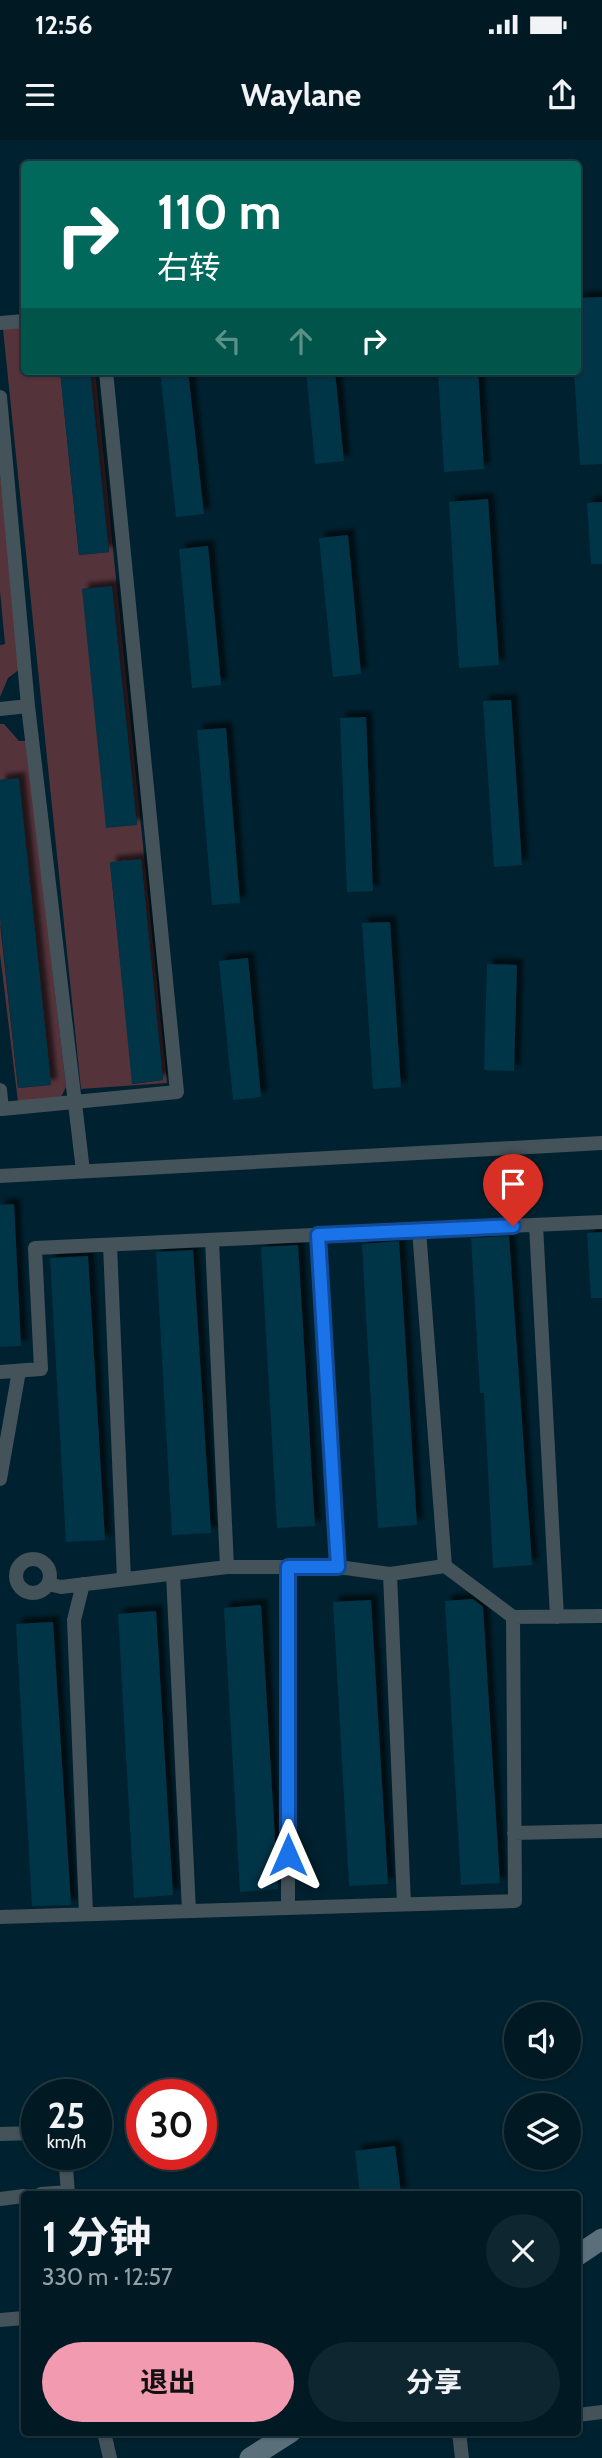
<!DOCTYPE html>
<html lang="zh">
<meta charset="utf-8">
<style>
body{margin:0;font-family:Cabin,"Noto Sans SC",sans-serif;background:#0e2630;color:#f1f3f6;height:100vh;display:flex;flex-direction:column;font-size:26px;white-space:nowrap}
*{box-sizing:border-box;margin:0}
p{font-size:23px;color:#95a0a6}
.icon{flex:none;width:38px;height:38px;fill:none;stroke:currentColor;stroke-width:2;stroke-linecap:round;stroke-linejoin:round}
.map{position:relative;flex:1;overflow:hidden}
.panel{position:absolute;left:21px;top:2051px;width:560px;height:245px;display:flex;flex-direction:column;background:#001923;border-radius:7px;box-shadow:0 2px 5px #0004,0 0 0 2px #223841}
.panel>*{flex:none}
.hud{position:absolute;left:21px;top:21px;width:560px;height:214px;border-radius:7px;box-shadow:0 2px 5px #0004,0 0 0 2px #223841;background:#00695c;color:#fff;overflow:hidden}
.tools{position:absolute;left:504px;top:1862px;display:grid;gap:14px}
.tools a{display:grid;place-items:center;width:77px;height:77px;border-radius:50%;background:#001923;box-shadow:0 2px 5px #0004,0 0 0 2px #223841;font-size:35px}
.speed{position:absolute;left:21px;top:1939px;display:flex;gap:14px;font-size:35px;font-weight:700;text-align:center}
.speed>*{display:grid;place-content:center;width:91px;height:91px;border-radius:50%;background:#001923;box-shadow:0 2px 5px #0004,0 0 0 2px #223841;line-height:1}
.speed small{font-size:18px;font-weight:400}
.speed .limit{border:10px solid #d22;background:#fff;color:#111}
.pin{position:absolute;display:grid;place-items:center;width:60px;height:60px;color:#fff;margin:-72px -30px;border-radius:50% 50% 50% 0;rotate:-45deg;box-shadow:0 0 7px #0007}
.pin .icon{rotate:45deg}
.me{position:absolute;width:77px;margin:-38px;rotate:0deg;stroke-linejoin:round;filter:drop-shadow(0 0 5px #0008)}
.turn{display:flex;align-items:center;gap:24px;height:147px;padding:0 21px;font-size:32px}
.turn .icon{width:91px;height:91px;stroke-width:2.5}
.turn b{display:block;font-size:49px;line-height:60px}
.lanes{display:flex;align-items:center;height:66px;padding:0 21px;background:#0003;justify-content:center;gap:35px;direction:ltr}
.lanes .off{opacity:.35}
.round{display:grid;place-items:center;flex:none;width:74px;height:74px;border-radius:37px;background:#0e2630}
.overview{display:flex;align-items:center;justify-content:space-between;height:119px;padding:0 21px}
h1{font-size:42px;font-weight:700;line-height:52px}
.primary-button{display:flex;gap:14px;margin-top:auto;padding:14px 21px}
.primary-button a{flex:1;height:80px;border-radius:42px;background:#f29aaf;color:#111;font-size:28px;font-weight:700;line-height:80px;text-align:center}
.primary-button a+a{background:#0e2630;color:#f1f3f6}
.status{display:flex;justify-content:space-between;align-items:center;height:49px;padding:0 35px;background:#001923;direction:ltr}
.status svg{height:19px;fill:currentColor}
header{display:flex;justify-content:space-between;align-items:center;height:91px;padding:0 21px;background:#001923;font-size:32px;font-weight:700}
.map>svg:first-child{display:block}
</style>
<div class="status"><b>12:56</b><svg viewBox="0 0 49 12"><path d="M0 12V9h3v3zM5 12V6h3v6zM10 12V3h3v9zM15 12V0h3v12zM26 1h20v11H26zM47 4h2v5h-2z"/></svg></div>
<header><svg class="icon" aria-label="menu" viewBox="0 0 24 24"><path d="M4 6h16M4 12h16M4 18h16"/></svg>Waylane<svg class="icon" aria-label="share" viewBox="0 0 24 24"><path d="M12 15V3M7 8l5-5 5 5M5 13v7h14v-7"/></svg></header>
<div class="map">
<svg width="602" height="2318" viewBox="0 0 602 2318">
<defs>
<filter id="shadow"><feDropShadow dx="6" dy="-6" stdDeviation="2" flood-color="#0009"/></filter>
</defs>
<rect width="100%" height="100%" fill="#00212f"/>
<path fill="#55333b" fill-rule="evenodd" d="M24,187V231H60L79,415L109,412L90,231H95L167,943L81,949L3,189ZM112,446L137,685L82,449ZM140,719L163,940L133,944L110,723Z
M0,333L20,529L8,538L0,557V505L5,504L0,451Z
M0,584H4L19,601H26L66,947L60,959L18,962L0,814V760L31,756L19,638L0,640ZM0,783L50,945L18,948Z"/>
<path fill="#023447" filter="url(#shadow)" d="M602,157V324L580,325L574,231H578V158Z
M60,231H90L109,412L79,415Z
M160,231H188L204,374L176,377Z
M306,231H335L344,321L315,324Z
M438,231H478L484,329L444,332Z
M488,359L499,525L459,528L449,362Z
M602,362V424H591L587,363Z
M348,395L361,534L333,537L319,398Z
M208,406L221,545L192,548L179,409Z
M112,446L137,685L106,688L82,449Z
M511,560L522,725L494,727L483,561Z
M366,577L373,751L347,752L340,578Z
M226,588L240,763L212,765L197,590Z
M19,638L51,945L18,948L0,778V640Z
M141,719L163,940L132,944L110,722Z
M390,782L401,947L373,949L362,783Z
M248,818L261,957L233,960L219,821Z
M487,824L517,825L514,931L484,930Z
M14,1064L21,1206L0,1207V1065Z
M602,1092V1158H591L587,1093Z
M509,1096L532,1425L493,1428L484,1253H480L471,1098Z
M399,1101L417,1385L378,1388L362,1104Z
M298,1105L315,1386L277,1388L261,1107Z
M193,1110L211,1393L172,1395L156,1112Z
M88,1116L105,1400L66,1402L50,1118Z
M473,1459L483,1467L500,1743L461,1745L445,1461Z
M371,1460L388,1744L349,1746L333,1462Z
M261,1465L278,1749L240,1752L224,1468Z
M156,1471L173,1755L134,1758L118,1474Z
M53,1482L71,1765L32,1766L16,1484Z
M395,2006L401,2054H360L355,2011Z"/>
<g fill="none" stroke-linecap="round" stroke-linejoin="round">
<path stroke="#445259" stroke-width="14" d="M0,183L24,181
M0,257L28,566L83,1031
M0,569L28,566
M0,950L2,969L177,952L106,231
M0,1036L602,1003
M536,1085L557,1477
M318,1095L338,1427
M212,1100L227,1427
M110,1105L124,1439
M0,1232L41,1229L35,1108L419,1090
M0,1339L19,1231
M16 1436a17 17 0 1 1 34 0a17 17 0 1 1-34 0Z
M445,1426L419,1090L602,1082
M288,1427V1768
M173,1434L189,1771
M390,1434L404,1764
M83,1444L74,1480L86,1774
M513,1477L602,1476
M514,1693L602,1691
M0,1777L515,1761L513,1477L445,1426L390,1434L338,1427H227L61,1447L48,1444
M0,1994L37,1993
M65,2014L68,2054
M41,2054L68,2052
M0,2059L24,2056
M0,2180L24,2178
M578,2275L602,2272
M104,2292L110,2318
M459,2292L462,2318"/>
<path stroke="#59707b" stroke-width="21" d="M578,2115L602,2099
M250,2318L291,2292"/>
</g>
<g fill="none" stroke-linecap="round" stroke-linejoin="round">
<defs>
<path id="route" d="M288,1715V1427H338L318,1095L513,1086"/>
</defs>
<use href="#route" stroke="#114b97" stroke-width="18"/>
<use href="#route" stroke="#1a73e8" stroke-width="12"/>
</g>
</svg>
<div class="tools">
<a><svg class="icon" aria-label="sound" viewBox="0 0 24 24"><path d="M4 9h4l5-4v14l-5-4H4zM17 9q2 3 0 6"/></svg></a>
<a><svg class="icon" aria-label="layers" viewBox="0 0 24 24"><path d="M12 4l9 5-9 5-9-5zM3 14l9 5 9-5"/></svg></a>
</div>
<div class="speed"><div>25<small>km/h</small></div><div class="limit">30</div></div>
<div class="pin" style="left:513px;top:1086px;background:#d93025"><svg class="icon" aria-label="arrive" viewBox="0 0 24 24"><path d="M6 21V4h12l-3 4 3 4H6"/></svg></div>
<svg class="me" style="left:288px;top:1715px" viewBox="-20 -20 40 40"><path d="M0-17L14 15 0 8-14 15z" fill="#1a73e8" stroke="#fff" stroke-width="4"/></svg>
<div class="hud">
<div class="turn"><svg class="icon" aria-label="right" viewBox="0 0 24 24"><path d="M7 20v-9h11M14 6l5 5-5 5"/></svg><div><b>110 m</b>右转</div></div>
<div class="lanes"><svg class="icon off" aria-label="left" viewBox="0 0 24 24"><path d="M17 20v-9H6M10 6l-5 5 5 5"/></svg><svg class="icon off" aria-label="ahead" viewBox="0 0 24 24"><path d="M12 20V5M6 11l6-6 6 6"/></svg><svg class="icon" aria-label="right" viewBox="0 0 24 24"><path d="M7 20v-9h11M14 6l5 5-5 5"/></svg></div>
</div>
<section class="panel">
<div class="overview"><div><h1>1 分钟</h1><p>330 m · 12:57</p></div><a class="round"><svg class="icon" aria-label="close" viewBox="0 0 24 24"><path d="M6 6l12 12M18 6L6 18"/></svg></a></div>
<div class="primary-button"><a>退出</a><a>分享</a></div>
</section>
</div>
